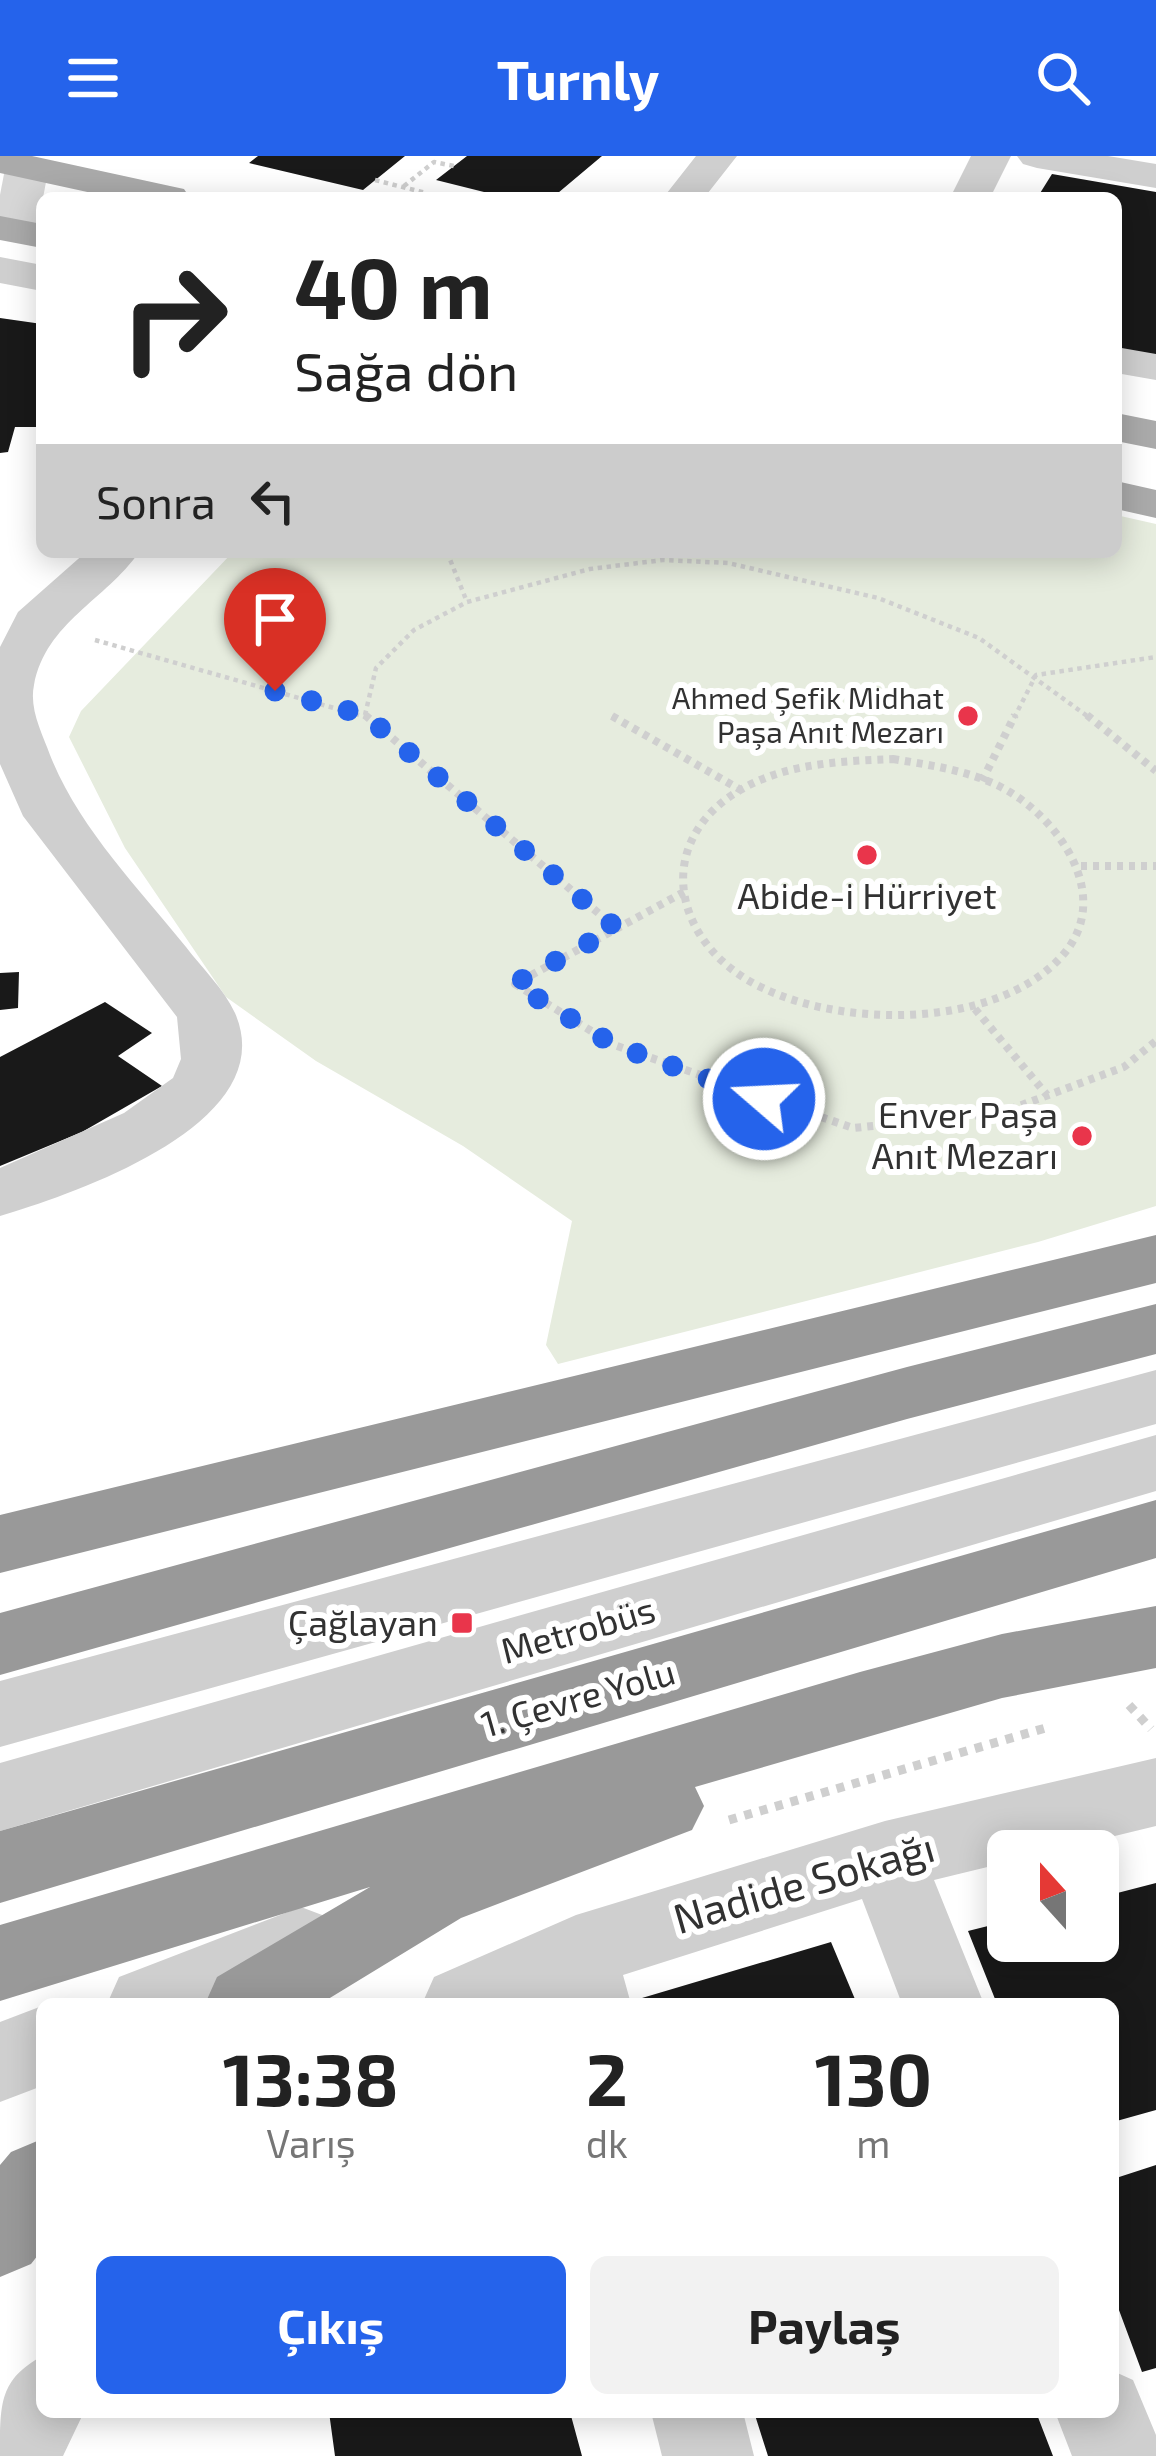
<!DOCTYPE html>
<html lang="tr">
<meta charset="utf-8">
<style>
body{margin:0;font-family:"Exo 2",sans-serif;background:#f2f2f2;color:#222;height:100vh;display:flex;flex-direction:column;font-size:45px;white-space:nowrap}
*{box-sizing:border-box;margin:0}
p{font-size:39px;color:#767676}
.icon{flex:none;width:66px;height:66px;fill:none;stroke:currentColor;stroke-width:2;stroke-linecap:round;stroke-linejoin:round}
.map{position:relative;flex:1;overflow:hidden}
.sheet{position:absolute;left:36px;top:1842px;width:1083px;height:420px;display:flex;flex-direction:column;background:#fff;border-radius:18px;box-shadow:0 6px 30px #0003}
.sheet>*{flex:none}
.hud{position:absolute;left:36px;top:36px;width:1086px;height:366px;border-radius:18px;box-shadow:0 6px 30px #0003;background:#fff;color:#222;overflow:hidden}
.needle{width:78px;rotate:339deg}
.controls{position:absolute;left:987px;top:1674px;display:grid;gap:24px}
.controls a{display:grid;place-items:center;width:132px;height:132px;border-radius:18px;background:#fff;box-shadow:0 6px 30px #0003;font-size:60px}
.pin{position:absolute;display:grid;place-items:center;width:102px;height:102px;color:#fff;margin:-123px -51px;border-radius:50% 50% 50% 0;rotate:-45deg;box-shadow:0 0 12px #0007}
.pin .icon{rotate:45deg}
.me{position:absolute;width:132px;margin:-66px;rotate:289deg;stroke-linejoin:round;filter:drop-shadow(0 0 9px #0008)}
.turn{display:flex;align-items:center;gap:42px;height:252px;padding:0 60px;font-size:54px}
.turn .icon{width:156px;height:156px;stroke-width:2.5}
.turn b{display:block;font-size:84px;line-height:102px}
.then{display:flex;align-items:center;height:114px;padding:0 60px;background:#0003;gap:24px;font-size:45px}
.eta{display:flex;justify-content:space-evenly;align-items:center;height:204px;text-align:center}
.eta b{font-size:72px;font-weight:700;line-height:84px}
.action{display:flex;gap:24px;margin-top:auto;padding:24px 60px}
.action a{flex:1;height:138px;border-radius:18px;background:#2563eb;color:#fff;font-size:48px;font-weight:700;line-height:138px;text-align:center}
.action a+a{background:#f2f2f2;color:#222}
header{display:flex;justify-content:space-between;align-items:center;height:156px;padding:0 60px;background:#2563eb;color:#fff;font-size:54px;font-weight:700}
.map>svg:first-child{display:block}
</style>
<header><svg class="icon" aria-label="menu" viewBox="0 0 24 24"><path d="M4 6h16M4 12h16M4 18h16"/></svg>Turnly<svg class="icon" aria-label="search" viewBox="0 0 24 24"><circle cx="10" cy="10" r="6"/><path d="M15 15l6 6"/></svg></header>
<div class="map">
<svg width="1156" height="2300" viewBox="0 0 1156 2300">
<rect width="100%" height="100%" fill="#fff"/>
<path fill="#e6ecde" d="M1116,359L1156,368V1050L1038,1086L558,1208L546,1189L572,1065L463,990L316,905L226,841L125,692L69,581L81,555L233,396H1116Z"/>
<path fill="#191919" d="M258,0H405L363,34L249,7Z
M467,0H602L552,42H508L436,24Z
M1052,18L1156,36V210L1116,202V42H1037Z
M0,162L42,168V271H15L8,296L0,297Z
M19,816L18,852L0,854V817Z
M105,846L152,877L118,900L162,930L82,976L0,1010V901Z
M1156,1727V1954L1113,1966V1848H997L968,1775L1008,1765V1785H1098V1742Z
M831,1786L857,1848H643L642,1842Z
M1156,2009V2212L1142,2216L1113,2138V2023Z
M329,2256H570L582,2300H335Z
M754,2256H1036L1053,2300H768Z"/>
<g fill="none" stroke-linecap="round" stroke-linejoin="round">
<path stroke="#d6d6d6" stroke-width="45" stroke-dasharray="45 22" stroke-linecap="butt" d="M0,39L42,47"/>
<path stroke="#cfcfcf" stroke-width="4.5" stroke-dasharray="4.5 4.5" stroke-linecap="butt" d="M375,24L426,37L420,42
M404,30L434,6L454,10
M447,396L467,446
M95,484L369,562
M365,559L376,512L414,474L467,446L590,413L663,404L728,407L878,442L979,482L1090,562
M612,560L616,562
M1014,562L1036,519L1156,501"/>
<path stroke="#cfcfcf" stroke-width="8" stroke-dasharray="6 6" stroke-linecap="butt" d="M365,559L616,772
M1087,559L1156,615
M612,560L741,634
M893,603C929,609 966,614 999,630C1057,659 1116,740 1062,800C994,876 828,873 746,823C668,775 658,680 742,633C787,607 843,605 893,603Z
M982,625L1015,559
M1081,710H1156
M684,736L515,828L614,889L853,972L1000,957L1124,911L1156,885
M975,853L1047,939"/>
<path stroke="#cfcfcf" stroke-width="9" stroke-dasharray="8 8" stroke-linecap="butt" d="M1129,1549L1151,1573
M729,1664L1049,1571"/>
<path fill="#cfcfcf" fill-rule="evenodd" d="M696,0H737L704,42H663Z
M971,0H1011L990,42H950Z
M1017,0H1108L1156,8V32L1037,12L1023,8Z
M0,101L42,109V135L0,127Z
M1116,191L1156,198V224L1116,217Z
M86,396H139C106,444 46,466 34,529C29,553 42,577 50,599C79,672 137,730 186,791C202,812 224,833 235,857C283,967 76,1037 0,1060V1012L124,957L173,922L181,903L177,861L23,660L0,608V491L18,456Z
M1156,1214V1268L0,1591V1525Z
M1156,1279V1335L0,1675V1607Z
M1156,1602V1670L1053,1695H1008V1706L934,1724L984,1848H902L862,1743L623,1819L631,1848H422L434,1821L576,1759L885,1665Z
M301,1751L330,1762L341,1788L330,1814L245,1848H107L119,1821Z
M42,1850V1930L0,1946V1866Z
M42,2200V2256H84L63,2300H0C0,2245 0,2224 42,2200Z
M1113,2215L1133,2224L1156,2279V2300H1072L1055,2256H1113Z
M651,2256H743L754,2300H662Z"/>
<path fill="#aaa" fill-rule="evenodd" d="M0,0H32L170,30L184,33L190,42H115L0,17Z
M0,60L42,68V92L0,84Z
M1116,257L1156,265V293L1116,285Z
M1116,325L1156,334V362L1116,353Z"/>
<path fill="#999" fill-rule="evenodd" d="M1156,1079V1127L0,1417V1359Z
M1156,1148V1198L907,1263L0,1519V1457L907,1211Z
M1156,1344V1402L0,1747V1675Z
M1156,1450V1512L1002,1542L695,1631L704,1650L692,1674L461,1762L320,1848H205L217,1821L370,1731L0,1845V1769L860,1516L1002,1478Z
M42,1983V2094L31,2108L0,2121V2009L11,1996Z"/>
</g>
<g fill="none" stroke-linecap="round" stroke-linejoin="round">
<path stroke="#2563eb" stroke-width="21" stroke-dasharray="0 37.8" d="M275,535L365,559L616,772L514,828L614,889L764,943"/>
</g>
<g fill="#e9354b" stroke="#fff" stroke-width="4.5">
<circle cx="968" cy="560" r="12"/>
<circle cx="867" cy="699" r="12"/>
<circle cx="1082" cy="980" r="12"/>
<rect x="450" y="1455" width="24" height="24" rx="6"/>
</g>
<g text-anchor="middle" stroke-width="12" stroke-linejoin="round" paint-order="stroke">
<g font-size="30" fill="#323232" stroke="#fff" text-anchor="end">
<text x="944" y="553">Ahmed Şefik Midhat<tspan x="944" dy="34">Paşa Anıt Mezarı</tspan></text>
</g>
<g font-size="36" fill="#323232" stroke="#fff" text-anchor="end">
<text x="867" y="753" text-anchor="middle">Abide-i Hürriyet</text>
<text x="1058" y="972">Enver Paşa<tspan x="1058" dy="41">Anıt Mezarı</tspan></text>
<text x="438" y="1480">Çağlayan</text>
</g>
<g font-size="36" fill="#323232" stroke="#fff">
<text transform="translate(578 1474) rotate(-16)" y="13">Metrobüs</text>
<text transform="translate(578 1542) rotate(-16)" y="13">1. Çevre Yolu</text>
</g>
<g font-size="42" fill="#323232" stroke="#fff">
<text transform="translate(804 1727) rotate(-16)" y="15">Nadide Sokağı</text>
</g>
</g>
</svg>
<div class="controls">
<a><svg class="needle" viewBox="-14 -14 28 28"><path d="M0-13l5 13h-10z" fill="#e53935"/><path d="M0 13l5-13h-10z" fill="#767676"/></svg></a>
</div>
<div class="pin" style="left:275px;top:535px;background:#d93025"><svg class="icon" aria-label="arrive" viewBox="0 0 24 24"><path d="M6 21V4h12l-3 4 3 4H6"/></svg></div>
<svg class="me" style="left:764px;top:943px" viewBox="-20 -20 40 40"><circle r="17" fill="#2563eb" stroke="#fff" stroke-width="3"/><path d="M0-11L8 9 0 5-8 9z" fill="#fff"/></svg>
<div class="hud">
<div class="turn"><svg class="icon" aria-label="right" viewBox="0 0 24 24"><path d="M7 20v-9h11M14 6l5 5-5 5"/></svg><div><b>40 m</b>Sağa dön</div></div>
<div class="then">Sonra<svg class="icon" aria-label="left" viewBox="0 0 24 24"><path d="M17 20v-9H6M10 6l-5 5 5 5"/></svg></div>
</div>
<section class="sheet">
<div class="eta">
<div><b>13:38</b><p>Varış</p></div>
<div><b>2</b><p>dk</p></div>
<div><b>130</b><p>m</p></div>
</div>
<div class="action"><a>Çıkış</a><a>Paylaş</a></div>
</section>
</div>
